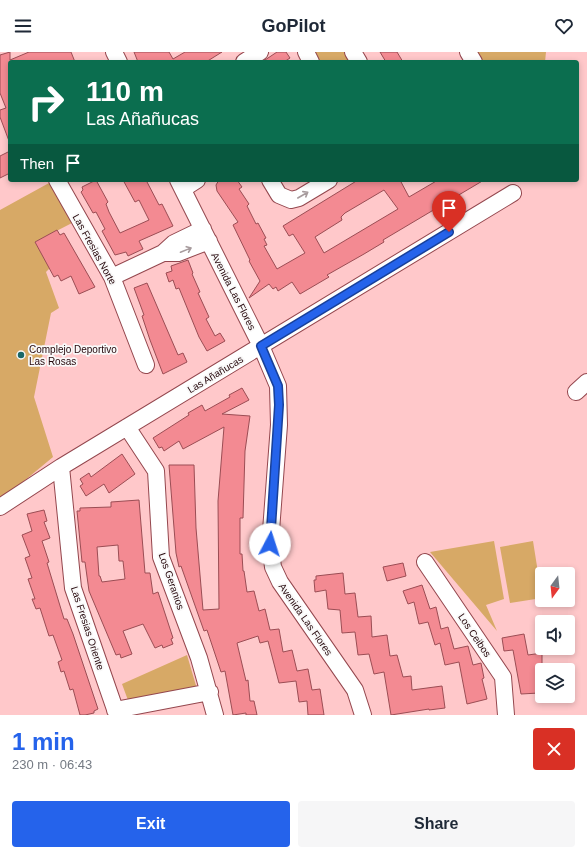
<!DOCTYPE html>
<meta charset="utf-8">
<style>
body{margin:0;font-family:Helvetica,sans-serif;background:#f6f6f7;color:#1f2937;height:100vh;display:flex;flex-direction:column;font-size:15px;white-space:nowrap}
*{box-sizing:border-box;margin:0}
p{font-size:13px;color:#747a83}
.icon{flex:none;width:22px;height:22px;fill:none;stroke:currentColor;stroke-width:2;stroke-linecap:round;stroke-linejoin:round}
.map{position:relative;height:663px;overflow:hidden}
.panel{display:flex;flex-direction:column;background:#fff;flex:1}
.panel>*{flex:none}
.hud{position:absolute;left:8px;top:8px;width:571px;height:122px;border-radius:4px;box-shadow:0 2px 6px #0003;background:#0b6e4f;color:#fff;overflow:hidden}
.needle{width:26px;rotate:195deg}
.controls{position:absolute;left:535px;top:515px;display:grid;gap:8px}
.controls a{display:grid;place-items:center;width:40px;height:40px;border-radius:4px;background:#fff;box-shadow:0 2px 6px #0003;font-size:20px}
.pin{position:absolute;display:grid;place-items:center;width:34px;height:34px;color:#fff;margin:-41px -17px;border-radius:50% 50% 50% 0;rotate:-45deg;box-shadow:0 0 4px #0007}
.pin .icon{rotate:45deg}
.me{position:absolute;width:44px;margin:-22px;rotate:5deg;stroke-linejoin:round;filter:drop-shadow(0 0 3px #0008)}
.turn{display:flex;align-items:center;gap:14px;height:84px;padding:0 12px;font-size:18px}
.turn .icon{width:52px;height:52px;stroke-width:2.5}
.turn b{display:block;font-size:28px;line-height:34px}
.then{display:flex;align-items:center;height:38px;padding:0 12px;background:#0003;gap:8px;font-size:15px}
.round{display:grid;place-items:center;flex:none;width:42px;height:42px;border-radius:4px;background:#f6f6f7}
.summary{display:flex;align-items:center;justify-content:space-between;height:68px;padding:0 12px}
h1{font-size:24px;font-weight:800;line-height:30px;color:#2563eb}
.action{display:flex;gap:8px;margin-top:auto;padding:8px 12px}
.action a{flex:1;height:46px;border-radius:4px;background:#2563eb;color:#fff;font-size:16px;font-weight:800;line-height:46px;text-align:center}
.action a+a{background:#f6f6f7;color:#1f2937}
header{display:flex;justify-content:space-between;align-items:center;height:52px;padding:0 12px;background:#fff;font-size:18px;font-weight:800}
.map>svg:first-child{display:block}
</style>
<header><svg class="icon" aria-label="menu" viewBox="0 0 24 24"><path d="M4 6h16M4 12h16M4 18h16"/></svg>GoPilot<svg class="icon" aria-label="heart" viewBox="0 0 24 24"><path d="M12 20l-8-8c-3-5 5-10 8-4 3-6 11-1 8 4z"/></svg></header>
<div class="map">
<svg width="587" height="663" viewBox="0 0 587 663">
<rect width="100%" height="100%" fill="#ffc8ca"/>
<path fill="#d7a966" d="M311,0H346L353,10H317Z
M476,0H546L545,10H483Z
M49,131L72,171L35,190L50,216L46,220L59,256L51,261L34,345L53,405L12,439L0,445V158Z
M494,489L504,547L486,553L497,579L430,500Z
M533,489L542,546L510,551L500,495Z
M187,603L197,637L129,651L122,632Z"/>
<path fill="#f38a92" stroke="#9b4d54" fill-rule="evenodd" d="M10,0V8L29,0H71L75,10H10L9,89L0,65V58L6,56L0,41V3Z
M134,0H169L173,7L185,0H222L206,10H138Z
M277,0H286L290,6L284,10H262Z
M380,0H397L403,10H386Z
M10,99V121L0,126V104Z
M96,128L108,150L106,152L109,160L120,181L149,168L139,148L135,150L123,128H146L159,153L162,152L173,174L139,189L143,197L128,204L126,200L115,203L102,179L105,177L96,160L93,161L81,140L83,138L82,135Z
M219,128H237L242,135L239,137L249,152L247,154L256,172L258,171L266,186L264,187L267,193L264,194L277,217L305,201L293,182L289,184L283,174L358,128H400L409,145L438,128H484L383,188L384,190L364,202L327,223L329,225L300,242L292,230L278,239L276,235L273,237L269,232L249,246L260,229L249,209L250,208L233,173L238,170L217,139L216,133ZM384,138L398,157L324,201L315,185L342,168L341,165L345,161Z
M57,178L60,183L64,181L95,235L79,242L71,224L61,229L58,223L54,225L35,190Z
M188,208L193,221L192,222L200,240L198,241L209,265L206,267L215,284L220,281L225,289L207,299L199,285L179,236L176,237L173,228L169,230L166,221L172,219L171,214Z
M147,231L178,303L183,301L187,310L163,322L150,288L142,264L144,263L134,236Z
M242,336L249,348L222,362L250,364L245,399L243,466H240V502H242L243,519H244L247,540L254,539L259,559L265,557L270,578L279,577L283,600L292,598L297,619L308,617L312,638L320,637L324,663H308L307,649L299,650L296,629L279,631L268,589L260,591L258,584L237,591L246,629L248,628L250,649H254L257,663H246V661L233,663L225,619L221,620L207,578L204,579L181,514L179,515L176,501L169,413H194L196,476L203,558L219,557L218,449L224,375L183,397L179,389L164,399L162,395L159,396L153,386L189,363L188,361L202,353L205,359L230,345L229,343Z
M122,402L135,422L109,441L104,432L86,444L80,434L83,432L80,427L89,421L91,425Z
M139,448L145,521H150L153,542L158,540L173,586L171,587L173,592L163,596L162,593L155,596L143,572L123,579L132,602L121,606L120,602L116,603L89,539L85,510H82L77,459H80V456L111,455V450ZM118,493L119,509H123L125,527L102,530L100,524H99L97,495Z
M44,458L47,469L44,470L50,486L42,489L49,510L47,511L64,567H67L73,582L98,657L94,659V661L85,663H80L73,637L70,638L64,619L61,620L58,610L62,608L53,583L49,584L40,556L36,557L32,547H35L28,527L32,526L25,506L30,504L22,483L32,479L27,462Z
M403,511L406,524L387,529L383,515Z
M343,521L345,542L355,541L358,565L371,564L372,585L387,583L390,604L397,603L403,625L411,624L412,638L442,634L445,656L429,658V657L391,663L384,620L374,622L369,602L358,603L355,580L342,581L340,558L328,557L326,538L315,540L314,528H316V524Z
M422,533L430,557L436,555L441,577L448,575L454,597L468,594L473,613L481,611L484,626L482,627L487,647L467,652L459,610L445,613L440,591L435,593L428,570L419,572L414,550L408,552L403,539Z
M524,582L528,603L542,601V633L538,634L539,641L521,642L513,598L504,599L502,586Z"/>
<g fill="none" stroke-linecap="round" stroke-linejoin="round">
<defs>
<path id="minor" d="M114,0L119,10
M306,0L311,10
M353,0L359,10
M468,0L474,10
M244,10L260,0
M57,128L112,225L146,313
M178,128L261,294L278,334L279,373L270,492L273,515L280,530L355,638L363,663
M270,128L279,143L291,148L299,146L329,128
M183,137L197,128
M163,201H178L209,189
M112,225L163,201L174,191L203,177
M576,340L587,330
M127,375L156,419L161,505L199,606L215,663
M61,415L73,536L117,663
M0,455L61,415L513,141
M425,510L503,625L506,663
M115,658L210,640"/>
</defs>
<use href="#minor" stroke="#94474e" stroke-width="18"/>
<use href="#minor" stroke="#fff" stroke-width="16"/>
</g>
<defs><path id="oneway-shaft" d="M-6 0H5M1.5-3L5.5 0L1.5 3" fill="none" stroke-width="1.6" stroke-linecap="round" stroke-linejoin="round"/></defs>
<g stroke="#a79b9d">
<use href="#oneway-shaft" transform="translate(303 143) rotate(-30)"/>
<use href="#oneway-shaft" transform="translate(186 198) rotate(-22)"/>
</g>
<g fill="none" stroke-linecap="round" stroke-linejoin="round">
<defs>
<path id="route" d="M270,492L279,353L278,334L261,294L449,180"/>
</defs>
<use href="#route" stroke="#184099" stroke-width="10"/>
<use href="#route" stroke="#2563eb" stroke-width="7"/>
</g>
<circle fill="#1a6768" stroke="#f9f9f9" stroke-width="1.5" cx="21" cy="303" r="4"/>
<g text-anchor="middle" stroke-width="3.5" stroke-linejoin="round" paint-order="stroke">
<g font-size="10" fill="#24060a" stroke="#f9f9f9">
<text transform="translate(95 197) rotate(61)" y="4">Las Fresias Norte</text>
<text transform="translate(234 239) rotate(63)" y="4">Avenida Las Flores</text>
<text transform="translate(215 322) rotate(-31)" y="4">Las Añañucas</text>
<text transform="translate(172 529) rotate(71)" y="4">Los Geranios</text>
<text transform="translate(306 567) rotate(55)" y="4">Avenida Las Flores</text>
<text transform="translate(88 576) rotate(72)" y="4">Las Fresias Oriente</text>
<text transform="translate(475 583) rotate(56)" y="4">Los Ceibos</text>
</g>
<g font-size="10" fill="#24060a" stroke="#f9f9f9" text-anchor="start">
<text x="29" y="301">Complejo Deportivo<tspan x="29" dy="12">Las Rosas</tspan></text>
</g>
</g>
</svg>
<div class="controls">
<a><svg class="needle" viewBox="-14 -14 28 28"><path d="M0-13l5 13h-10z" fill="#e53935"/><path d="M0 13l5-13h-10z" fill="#747a83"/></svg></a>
<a><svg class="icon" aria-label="sound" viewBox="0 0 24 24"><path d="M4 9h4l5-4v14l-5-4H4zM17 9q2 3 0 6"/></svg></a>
<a><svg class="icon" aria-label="layers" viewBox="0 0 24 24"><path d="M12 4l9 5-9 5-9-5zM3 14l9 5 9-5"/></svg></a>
</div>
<div class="pin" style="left:449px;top:180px;background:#d93025"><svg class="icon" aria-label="arrive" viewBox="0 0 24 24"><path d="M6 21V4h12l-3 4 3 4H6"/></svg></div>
<svg class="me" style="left:270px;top:492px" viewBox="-20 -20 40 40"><circle r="19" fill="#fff"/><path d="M0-13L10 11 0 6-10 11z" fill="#2563eb"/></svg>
<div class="hud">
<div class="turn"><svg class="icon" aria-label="right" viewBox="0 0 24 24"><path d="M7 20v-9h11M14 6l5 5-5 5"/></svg><div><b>110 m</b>Las Añañucas</div></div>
<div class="then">Then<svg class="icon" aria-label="arrive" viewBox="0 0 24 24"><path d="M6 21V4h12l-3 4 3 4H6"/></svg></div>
</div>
</div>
<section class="panel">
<div class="summary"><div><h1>1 min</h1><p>230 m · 06:43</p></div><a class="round" style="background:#d93025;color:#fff"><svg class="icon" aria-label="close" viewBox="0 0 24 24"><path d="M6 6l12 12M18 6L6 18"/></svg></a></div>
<div class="action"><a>Exit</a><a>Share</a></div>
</section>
